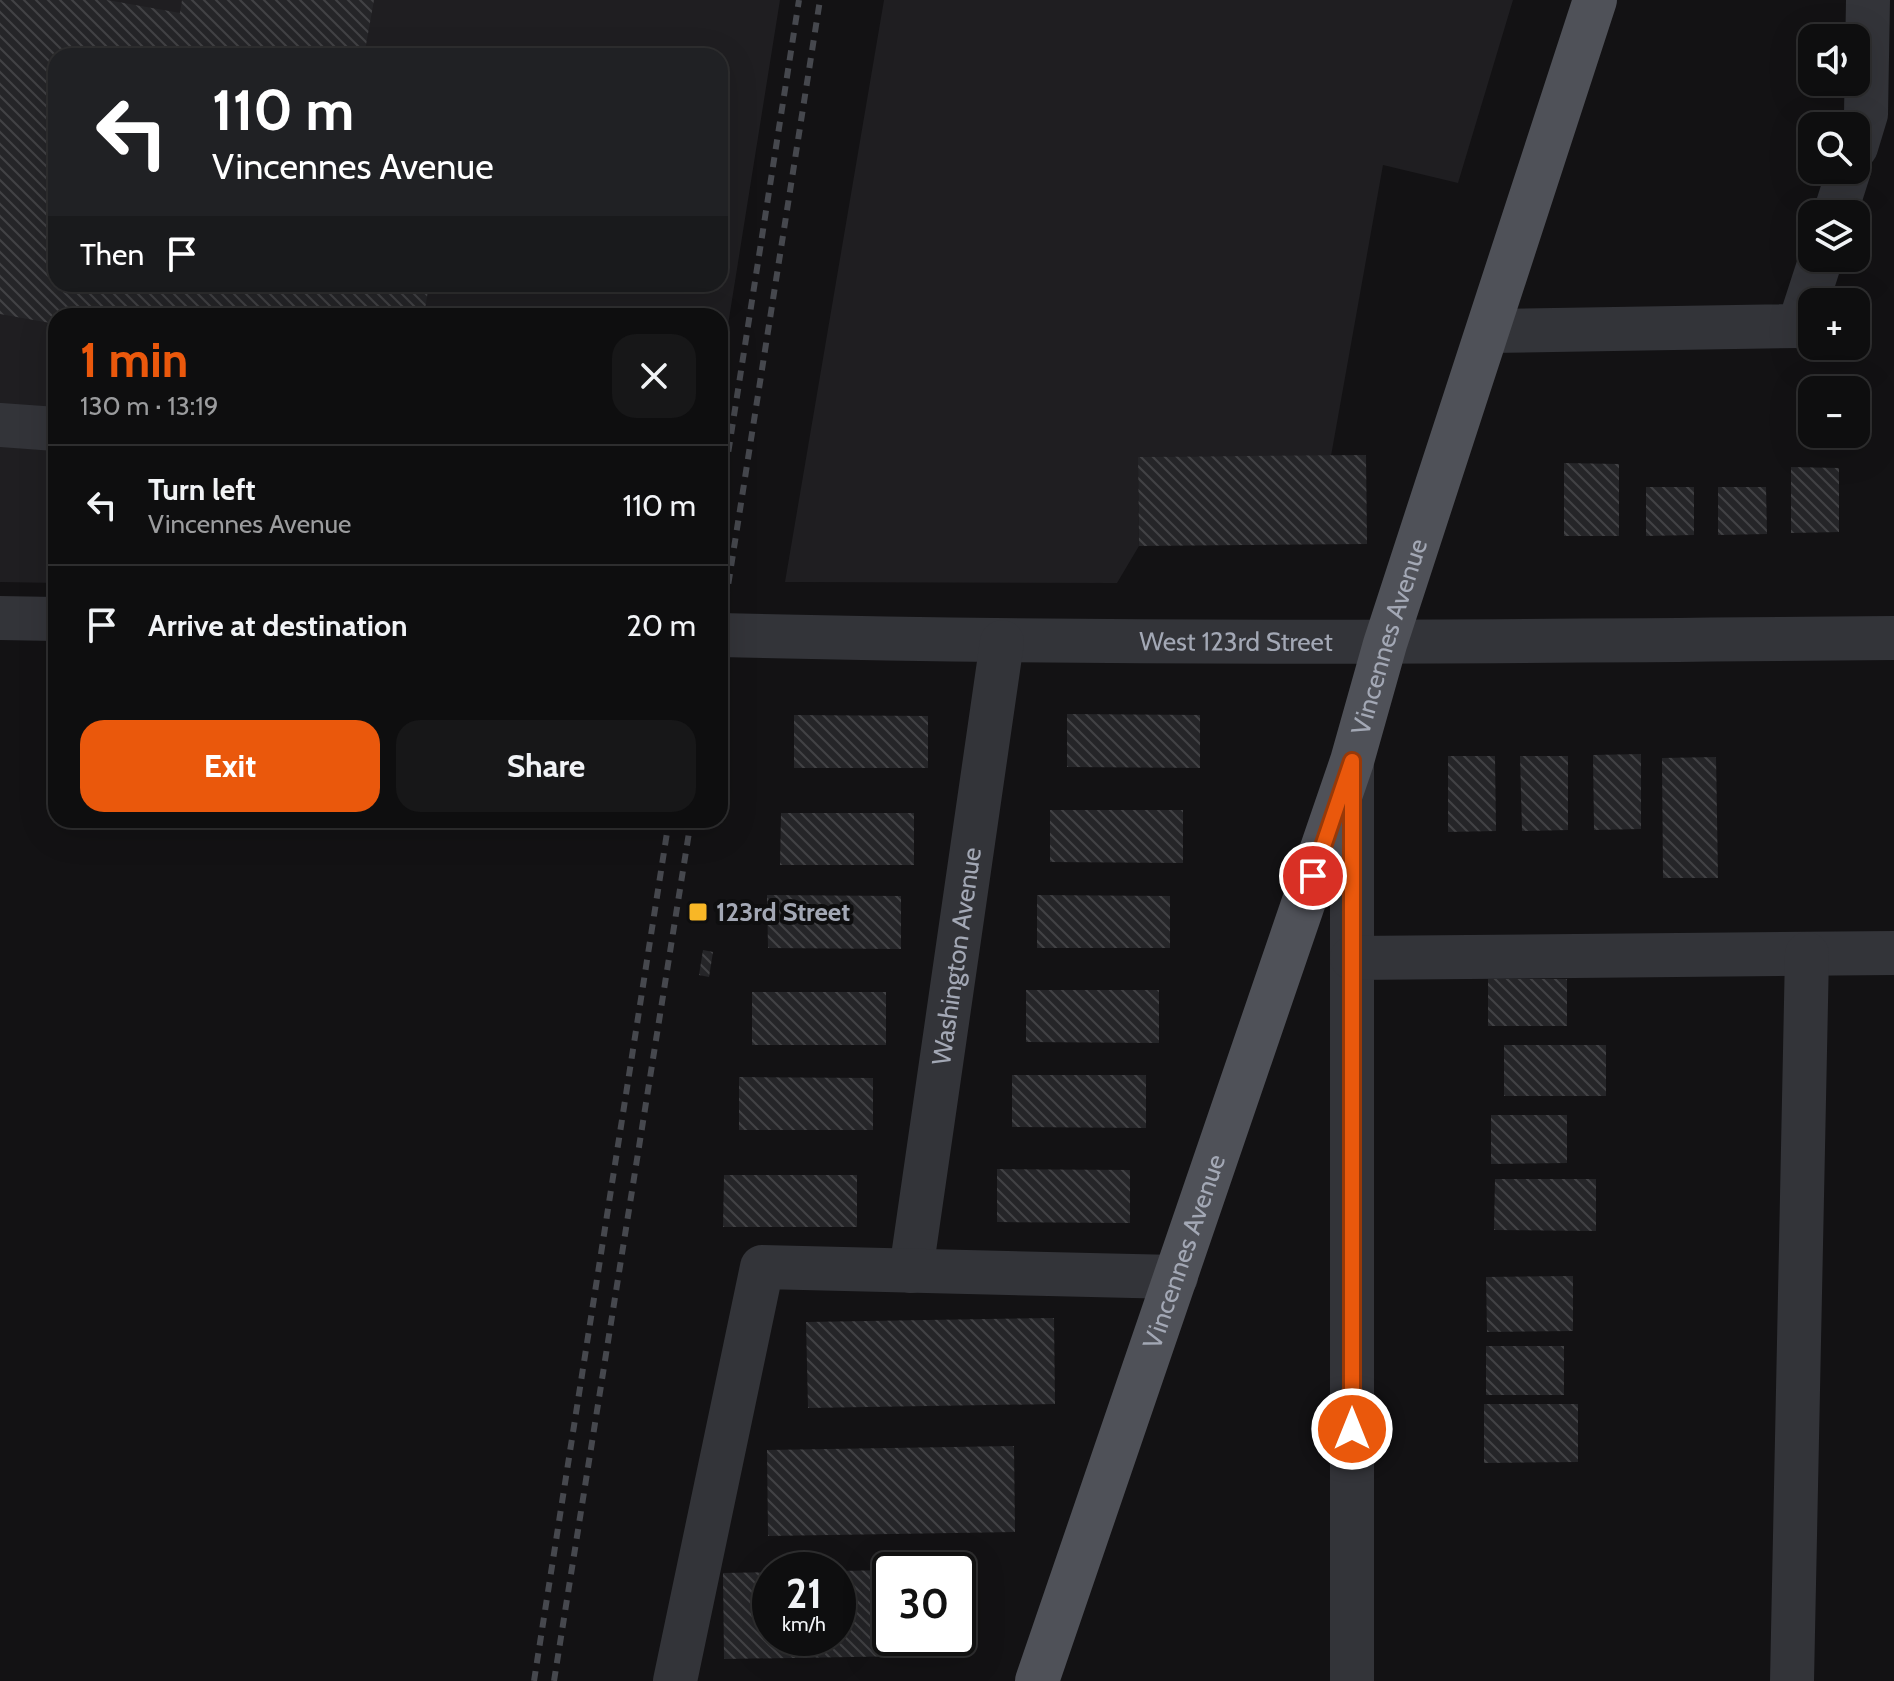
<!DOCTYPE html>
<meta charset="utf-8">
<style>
body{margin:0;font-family:Cabin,sans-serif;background:#171718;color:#f1f3f6;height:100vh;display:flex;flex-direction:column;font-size:30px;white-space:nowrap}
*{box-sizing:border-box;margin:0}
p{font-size:26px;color:#9b9c9e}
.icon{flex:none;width:44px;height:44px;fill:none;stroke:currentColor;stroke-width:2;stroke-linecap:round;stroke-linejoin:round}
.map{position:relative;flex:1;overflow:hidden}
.sheet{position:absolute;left:48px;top:308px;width:680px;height:520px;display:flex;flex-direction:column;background:#0e0e0f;border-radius:24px;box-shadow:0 8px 32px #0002,0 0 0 2px #2e2e2f}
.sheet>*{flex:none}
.banner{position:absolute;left:48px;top:48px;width:680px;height:244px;border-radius:24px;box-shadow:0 8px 32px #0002,0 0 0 2px #2e2e2f;background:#202124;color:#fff;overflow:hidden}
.fabs{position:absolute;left:1798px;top:24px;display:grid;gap:16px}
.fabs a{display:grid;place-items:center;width:72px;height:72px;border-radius:16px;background:#0e0e0f;box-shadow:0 8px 32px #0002,0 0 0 2px #2e2e2f;font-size:40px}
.speed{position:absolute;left:752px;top:1552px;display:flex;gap:16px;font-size:40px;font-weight:700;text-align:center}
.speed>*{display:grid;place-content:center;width:104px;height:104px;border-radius:50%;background:#0e0e0f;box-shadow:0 8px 32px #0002,0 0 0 2px #2e2e2f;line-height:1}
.speed small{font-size:20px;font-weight:400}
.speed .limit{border:4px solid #111;border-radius:12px;background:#fff;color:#111}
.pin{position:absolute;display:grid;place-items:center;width:68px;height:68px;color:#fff;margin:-34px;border:4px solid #fff;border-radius:50%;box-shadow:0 2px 8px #0007}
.me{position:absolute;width:88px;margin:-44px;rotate:0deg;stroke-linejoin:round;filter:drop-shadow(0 0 6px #0008)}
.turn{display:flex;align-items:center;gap:28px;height:168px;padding:0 32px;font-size:36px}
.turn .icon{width:104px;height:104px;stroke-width:2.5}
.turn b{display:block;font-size:56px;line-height:68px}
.then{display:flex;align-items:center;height:76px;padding:0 32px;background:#0003;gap:16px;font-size:30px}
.round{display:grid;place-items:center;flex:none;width:84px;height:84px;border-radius:24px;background:#171718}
.summary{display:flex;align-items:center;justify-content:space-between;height:136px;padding:0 32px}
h1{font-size:48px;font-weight:700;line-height:60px;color:#ea580c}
.button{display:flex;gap:16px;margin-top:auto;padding:16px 32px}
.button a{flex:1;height:92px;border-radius:24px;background:#ea580c;color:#fff;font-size:32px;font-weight:700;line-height:92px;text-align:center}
.button a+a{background:#171718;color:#f1f3f6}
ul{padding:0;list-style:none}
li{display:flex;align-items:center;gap:24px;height:120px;padding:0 32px;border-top:2px solid #2e2e2f}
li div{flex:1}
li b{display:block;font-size:30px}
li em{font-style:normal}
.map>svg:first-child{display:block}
</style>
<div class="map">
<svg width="1894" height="1681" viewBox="0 0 1894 1681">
<defs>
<pattern id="building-back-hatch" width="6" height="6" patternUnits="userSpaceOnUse" patternTransform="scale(2)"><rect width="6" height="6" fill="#252528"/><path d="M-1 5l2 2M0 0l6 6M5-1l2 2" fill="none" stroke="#424245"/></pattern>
</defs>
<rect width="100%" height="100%" fill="#131214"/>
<path fill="#1f1e21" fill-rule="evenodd" d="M0,0H780L720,375V316H56V583L0,582ZM56,56H720V284H56Z
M884,0H1513L1458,183L1383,165L1331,456L1138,457L1139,546L1117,583L785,582Z"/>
<path fill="url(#building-back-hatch)" d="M0,0H107L180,13L182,0H374L364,56H56V284H429L424,316H56V324L0,314Z
M1366,455L1367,544L1139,546L1138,457Z
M1564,463L1619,464V536H1564Z
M1791,467L1839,468V532L1791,533Z
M1646,487H1694V535L1646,536Z
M1718,487H1766L1767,534L1718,535Z
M1067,714L1200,715V768L1067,767Z
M794,715L928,716V768H794Z
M1641,754V829L1594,830L1593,755Z
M1448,756H1495L1496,831L1448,832Z
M1520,756H1568V830L1522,831Z
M1716,757L1718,878H1663L1662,758Z
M1050,810H1183V863L1050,862Z
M781,813H914V865H780Z
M767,895L901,896V949L768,948Z
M1037,895L1170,896V948H1037Z
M703,950L713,952L709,977L699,975Z
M1488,979H1567V1026H1488Z
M1026,990H1159V1043L1026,1042Z
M752,992H886V1045H752Z
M1504,1045H1606V1096H1504Z
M1012,1075H1146V1128L1012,1127Z
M739,1077L873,1078V1130H739Z
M1491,1115H1567V1163L1491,1164Z
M997,1169L1130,1170V1223L997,1222Z
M724,1175H857V1227H723Z
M1495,1179H1596V1231L1494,1230Z
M1573,1276V1331L1487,1332L1486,1277Z
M1054,1318L1055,1404L808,1408L806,1322Z
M1486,1346H1564V1395H1486Z
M1484,1404H1578V1462L1484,1463Z
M1014,1446L1015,1532L768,1536L767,1450Z
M958,1569H970L972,1655L724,1659L723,1573L770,1572V1638H838V1571L890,1570V1638H958Z"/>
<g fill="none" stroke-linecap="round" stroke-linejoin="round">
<g stroke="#333439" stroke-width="44">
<path d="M1856,147L1866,114L1868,0"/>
<path d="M1835,214L1849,170"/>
<path d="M1489,331L1799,326L1821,258"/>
<path d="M0,425L56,429"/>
<path d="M0,618L56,619"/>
<path id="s1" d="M720,635C1111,645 1502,642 1894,638"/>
<path d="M1352,767V1681"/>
<path d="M1352,958L1894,953"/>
<path id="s2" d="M911,1271L1002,642"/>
<path d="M675,1681L762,1267L1176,1277"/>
<path d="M1792,1681L1807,954"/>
</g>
<path stroke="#4f5158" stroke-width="44" id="s3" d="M1037,1681L1352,761L1385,644L1595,0"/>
<path stroke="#46484e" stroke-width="6" stroke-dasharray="10 8" stroke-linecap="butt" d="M720,505L799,0
M720,637L820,0
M534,1681L669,820
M554,1681L691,820"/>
</g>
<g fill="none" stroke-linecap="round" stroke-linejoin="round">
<defs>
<path id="route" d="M1313,876L1352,761V1429"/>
</defs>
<use href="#route" stroke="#983908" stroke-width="20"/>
<use href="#route" stroke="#ea580c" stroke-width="14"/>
</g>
<rect fill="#f8b726" stroke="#0e0e0f" stroke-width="3" x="688" y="902" width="20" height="20" rx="4"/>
<g text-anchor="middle" stroke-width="8" stroke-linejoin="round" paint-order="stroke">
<g font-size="26" fill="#a3a8b5" stroke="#0e0e0f">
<text dy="9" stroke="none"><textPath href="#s3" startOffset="1102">Vincennes Avenue</textPath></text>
<text dy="9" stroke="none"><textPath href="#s1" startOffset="516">West 123rd Street</textPath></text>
<text dy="9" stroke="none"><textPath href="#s2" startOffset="318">Washington Avenue</textPath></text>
<text dy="9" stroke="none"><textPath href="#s3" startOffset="454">Vincennes Avenue</textPath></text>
</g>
<g font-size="26" font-weight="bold" fill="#a3a8b5" stroke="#0e0e0f" text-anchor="start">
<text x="716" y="921">123rd Street</text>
</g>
</g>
</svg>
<div class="fabs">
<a><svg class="icon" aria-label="sound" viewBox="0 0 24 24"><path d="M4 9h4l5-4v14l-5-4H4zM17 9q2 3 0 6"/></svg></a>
<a><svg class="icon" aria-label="search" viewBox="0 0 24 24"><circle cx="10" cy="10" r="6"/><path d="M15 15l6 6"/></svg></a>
<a><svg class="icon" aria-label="layers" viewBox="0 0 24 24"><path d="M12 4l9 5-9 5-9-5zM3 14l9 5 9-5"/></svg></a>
<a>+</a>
<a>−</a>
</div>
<div class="speed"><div>21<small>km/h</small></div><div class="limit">30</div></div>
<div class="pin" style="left:1313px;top:876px;background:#d93025"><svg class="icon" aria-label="arrive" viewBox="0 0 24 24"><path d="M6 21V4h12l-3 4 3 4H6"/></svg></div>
<svg class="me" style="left:1352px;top:1429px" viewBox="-20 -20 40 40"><circle r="17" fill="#ea580c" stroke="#fff" stroke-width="3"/><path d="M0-11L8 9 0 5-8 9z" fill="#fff"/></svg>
<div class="banner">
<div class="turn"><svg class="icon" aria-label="left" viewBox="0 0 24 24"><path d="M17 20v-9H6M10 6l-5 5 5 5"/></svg><div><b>110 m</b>Vincennes Avenue</div></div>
<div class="then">Then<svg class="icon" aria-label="arrive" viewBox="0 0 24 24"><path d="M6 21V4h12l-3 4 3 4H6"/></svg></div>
</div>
<section class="sheet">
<div class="summary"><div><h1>1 min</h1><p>130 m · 13:19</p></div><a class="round"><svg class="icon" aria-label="close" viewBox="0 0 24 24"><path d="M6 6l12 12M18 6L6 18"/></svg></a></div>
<ul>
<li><svg class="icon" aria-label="left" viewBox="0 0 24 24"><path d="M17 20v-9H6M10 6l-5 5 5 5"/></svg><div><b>Turn left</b><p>Vincennes Avenue</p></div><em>110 m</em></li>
<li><svg class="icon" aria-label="arrive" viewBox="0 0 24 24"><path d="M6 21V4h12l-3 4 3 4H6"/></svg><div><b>Arrive at destination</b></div><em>20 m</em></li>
</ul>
<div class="button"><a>Exit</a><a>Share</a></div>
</section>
</div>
